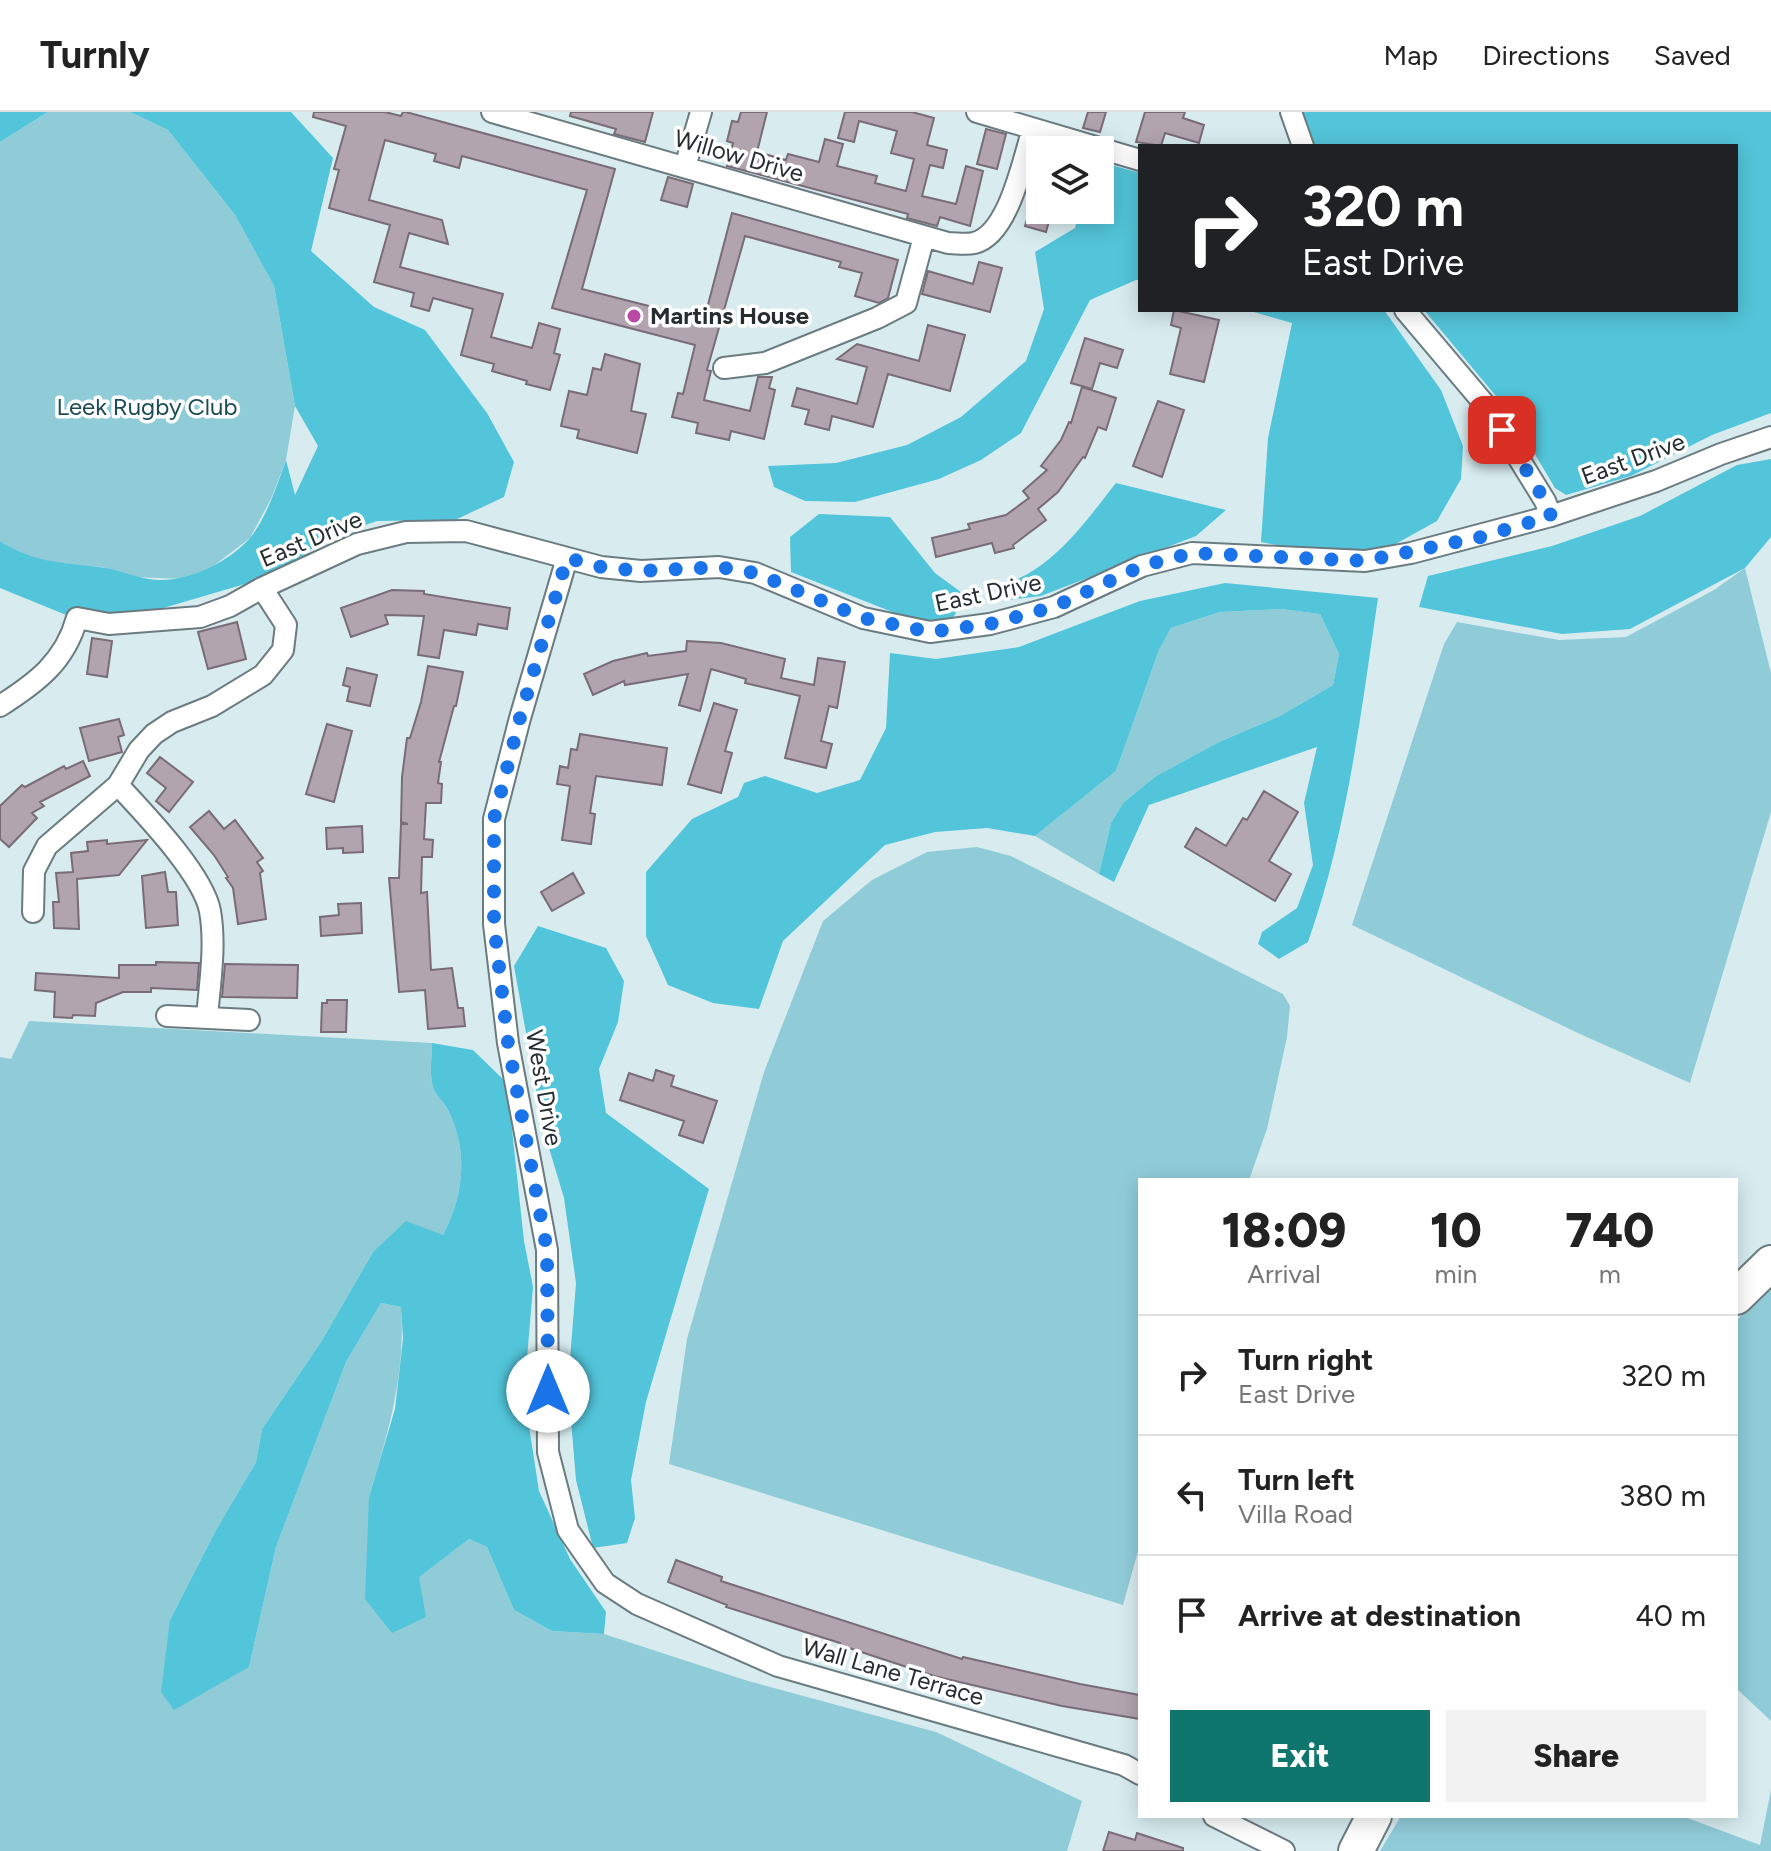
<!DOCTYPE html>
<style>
body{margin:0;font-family:Figtree,sans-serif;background:#f2f2f2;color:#222;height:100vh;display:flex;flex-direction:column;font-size:30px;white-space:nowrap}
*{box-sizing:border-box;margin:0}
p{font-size:26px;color:#767676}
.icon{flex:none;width:44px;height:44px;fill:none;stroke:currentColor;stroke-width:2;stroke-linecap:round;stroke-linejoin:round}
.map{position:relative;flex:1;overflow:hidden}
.drawer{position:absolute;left:1138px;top:1066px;width:600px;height:640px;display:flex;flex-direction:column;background:#fff;border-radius:0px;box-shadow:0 4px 20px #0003}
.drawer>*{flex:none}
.guide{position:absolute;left:1138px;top:32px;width:600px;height:168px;border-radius:0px;box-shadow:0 4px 20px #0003;background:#202124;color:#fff;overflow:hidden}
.fabs{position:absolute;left:1026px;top:24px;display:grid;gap:16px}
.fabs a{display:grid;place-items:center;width:88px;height:88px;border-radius:0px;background:#fff;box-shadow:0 4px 20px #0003;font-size:40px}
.pin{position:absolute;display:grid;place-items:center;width:68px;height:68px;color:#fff;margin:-34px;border-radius:16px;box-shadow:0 4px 12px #0006}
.me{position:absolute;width:88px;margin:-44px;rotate:0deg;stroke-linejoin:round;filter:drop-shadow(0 0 6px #0008)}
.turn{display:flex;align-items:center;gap:28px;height:168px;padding:0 32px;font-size:36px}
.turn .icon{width:104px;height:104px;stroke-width:2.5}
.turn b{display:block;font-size:56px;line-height:68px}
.eta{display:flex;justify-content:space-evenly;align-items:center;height:136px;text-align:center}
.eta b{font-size:48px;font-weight:800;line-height:56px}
.action{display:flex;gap:16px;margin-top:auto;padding:16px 32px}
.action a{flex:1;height:92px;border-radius:0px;background:#0f766e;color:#fff;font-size:32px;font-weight:800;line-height:92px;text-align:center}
.action a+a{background:#f2f2f2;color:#222}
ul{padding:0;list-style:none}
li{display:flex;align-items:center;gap:24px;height:120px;padding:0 32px;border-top:2px solid #e0e0e0}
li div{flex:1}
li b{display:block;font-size:30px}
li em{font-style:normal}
header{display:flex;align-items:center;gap:48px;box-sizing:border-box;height:112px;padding:0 40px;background:#fff;border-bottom:2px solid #e0e0e0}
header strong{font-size:38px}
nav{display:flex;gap:44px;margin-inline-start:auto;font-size:28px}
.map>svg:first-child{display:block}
</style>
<header>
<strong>Turnly</strong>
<nav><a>Map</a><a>Directions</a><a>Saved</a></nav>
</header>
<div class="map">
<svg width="1771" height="1739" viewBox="0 0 1771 1739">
<rect width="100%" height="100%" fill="#d8ecf0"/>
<path fill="#90ccd8" d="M48,0H130L168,18L235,103L274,174L295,294L286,348L271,387L250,426L212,455L185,467L133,465L103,455L56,452L18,441L0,429V30Z
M1745,456L1771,561V700L1690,971L1580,922L1352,813L1444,532L1457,510L1559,528L1626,525L1714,478Z
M1281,497L1320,502L1339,542L1333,573L1280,604L1219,630L1156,664L1123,691L1111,711L1099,762L1035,724L1116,659L1159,538L1171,516L1220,500Z
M977,735L1011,744L1283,882L1290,894L1287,925L1267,1017L1249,1068H1140V1432L1123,1493L669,1352L687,1227L707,1157L764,960L823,809L872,768L927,740Z
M29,909L432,931C432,944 429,963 433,975C435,983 443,989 447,996C469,1038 464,1083 443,1123L373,1140L321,1230L262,1317L256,1350L216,1418L170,1508L249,1555L276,1435L346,1250L381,1191L401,1195C406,1261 388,1322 369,1385L418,1465L469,1427L487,1435L514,1498L552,1519L604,1522L745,1568L936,1620L1082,1689L1067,1739H0V945L11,947Z
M1771,1175V1609L1736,1576V1209Z
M1771,1678V1739H1380L1401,1704H1682L1760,1733Z"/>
<path fill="#53c5da" d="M0,0H48L0,30Z
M130,0H291L333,46L311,139L374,195L425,218L487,301L514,350L504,385L455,408L377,409L336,423L308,439L310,453L109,512L71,505L0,476V429C31,450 63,451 99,455C119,457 137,467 158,468C190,469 229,450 250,426C267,405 277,373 286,348L295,383L318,334L295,294L274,174L235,103L168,18Z
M1301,0H1771V301L1712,323L1631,364L1566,383L1555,376L1511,302L1424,198H1736V34H1314Z
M1100,50L1140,61V168H1136L1090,188L1021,321L981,348L939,367L855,390L805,389L774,375L768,354L836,351L907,333L961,305L1026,249L1044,197L1035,140L1075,116L1080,98H1100Z
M1247,198H1384L1441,278L1463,334L1461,367L1437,409L1383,439L1292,436L1261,430L1268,326L1292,211Z
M1771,347V425L1745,456L1630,517L1562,522L1419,495L1428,464L1552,434L1640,404L1737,353Z
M1116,371L1226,398L1196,424L1041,484L1007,488L1001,473C1052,459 1085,410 1116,371Z
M819,402L890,405L935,461L965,483L950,512L905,505L791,460L790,425Z
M1225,471L1378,486C1361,601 1347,720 1308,830L1279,847L1258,832L1262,820L1297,796L1313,753L1304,691L1317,635L1149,693L1114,770L1099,762L1111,711L1123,691L1156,664L1219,630L1280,604L1333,573L1339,542L1320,502L1281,497L1220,500L1171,516L1159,538L1116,659L1035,724L987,716L935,720L885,733L783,829L759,897L713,891L668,873L646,824V760L692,707L738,685L744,671L765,664L817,681L860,668L886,616L890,541L936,547L1019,535L1140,489Z
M538,814L606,836L624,869L618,910L599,957L606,1001L709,1077L646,1290L631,1368L635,1406L627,1431L593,1436L576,1368L568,1273L576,1171L564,1086L543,1016L514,854Z
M432,931L473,938L507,971L524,1129L533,1175L524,1282L539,1379L570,1447L606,1500L604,1522L552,1519L514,1498L487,1435L469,1427L419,1465L426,1505L392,1521L365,1487L369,1385L395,1297L403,1227L401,1195L381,1191L346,1250L276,1435L249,1555L174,1598L161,1580L170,1508L216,1418L256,1350L262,1317L321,1230L373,1140L406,1109L443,1123C464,1083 469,1038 447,996C443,989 435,983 433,975C429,962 432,944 432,931Z"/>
<path fill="#b2a4af" stroke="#796c76" stroke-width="2" d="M314,0H385L401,4L403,0H406L615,57L582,177L704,208L732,101L898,148L888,186L879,191L855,184L862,161L839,155L841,150L745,124L707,258L711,259L704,288L750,299L758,265H772L769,276L775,278L764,327L731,319L729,328L696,321L698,311L672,305L678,281L683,282L695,233L552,196L587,78L462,44L459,56L434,49L436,42L385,28L369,88L442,108L448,132L409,121L400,155L503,182L491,225L532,236L539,211L560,217L554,241L560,243L550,278L526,272L527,269L492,259L494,252L461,243L473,197L433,186L429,199L411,194L414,181L374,170L390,113L329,96L339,58L334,57L346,14L313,5Z
M571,0H653L645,30L614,22L616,17L570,4Z
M741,0H767L757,40L786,48L788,42L819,50L825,27L843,32L837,54L877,64L875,71L906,79L914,47L891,41L897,19L859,9L854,30L838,26L845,0H912L934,6L927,33L947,38L943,56L930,53L922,84L956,92L966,54L983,59L970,114L940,105L937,114L907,106L908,102L727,54L733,31L727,29L732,9L738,10Z
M1088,0H1106L1100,20L1083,16Z
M1145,0H1185L1183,6L1204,13L1199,31L1165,21L1161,34L1136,30Z
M986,17L1006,22L997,57L977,52Z
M668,65L693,72L687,95L661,88Z
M1030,98H1052L1046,120L1025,114Z
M979,150L1002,156L990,200L922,182L928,159L973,172Z
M1174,198L1219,208L1204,270L1170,262L1181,216L1171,213Z
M928,213L965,223L950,279L888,262L873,315L832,304L829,318L805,312L809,298L792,294L797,276L857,292L867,255L837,247L857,232L919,249Z
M1085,226L1123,238L1117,256L1100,251L1092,277L1071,271Z
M605,242L640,252L631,299L646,302L637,341L577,326L579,318L561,314L569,279L587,283L593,256L601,258Z
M1082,275L1116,286L1106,318L1098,315L1085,346L1083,345L1058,380L1038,397L1046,408L1013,433L1014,436L995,441L992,431L936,445L932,426L970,417L968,412L1006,403L1029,386L1023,379L1047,358L1041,354L1061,328L1069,310L1071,311Z
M1158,289L1184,298L1162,365L1133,354Z
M392,478L424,479V482L510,496L507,517L478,512L476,523L444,518L439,546L418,543L424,504L385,503L388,512L351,525L341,496Z
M237,510L246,547L208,557L198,520Z
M92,526L112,529L107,565L87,562Z
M687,529L721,531L785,547L781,566L814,573L818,546L845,550L837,596L829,594L821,629L832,632L826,656L785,646L800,584L745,571L746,567L711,557L700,599L679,593L688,562L625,573L624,569L593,583L584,562L613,549L647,541L648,544L686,539Z
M428,554L463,560L456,594H454L439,650H441L438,671L442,672L441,691H426L424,727L433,728L432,745H422L421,781L427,780L431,858L452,856L458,896H463L465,914L428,917L425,878L399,880L389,766H399L401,712H408L401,710L402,665L407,626H410L421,590Z
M347,556L377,563L370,594L347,589L350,575L343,573Z
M714,591L737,598L725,639L732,641L721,681L688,672Z
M119,607L124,623L118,625L122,640L89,649L80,616Z
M327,612L352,619L334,690L306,682Z
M580,622L667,636L662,673L596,664L590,701L595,702L591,732L562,728L570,674L557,672L560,654L568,656L571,637L577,638Z
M160,645L193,670L169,700L156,689L166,676L147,661Z
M83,649L90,664L40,690L44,694L32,701L37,706L9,735L0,727V694L22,673L25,675L64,654L66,657Z
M1264,679L1298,700L1269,749L1291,762L1275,789L1185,735L1196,716L1226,734L1243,706L1247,708Z
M209,699L224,717L235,708L263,746L257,750L263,759L260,761L266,807L238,812L233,776L226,766L228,765L214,743L190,715Z
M362,714L363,740L343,741V736L327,737L326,716Z
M107,728V732L147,728L119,763L77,767L79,817L54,816L53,790H59L56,761L73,760L71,741L88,739L87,730Z
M165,760L168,780H176L178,813L146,816L142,764Z
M573,761L584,781L552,799L541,780Z
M361,791L362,821L321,824L320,805L339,803L338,792Z
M156,850L199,851L197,878L151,876V880H123L96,891L95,904L73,903L72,906L54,905L55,880L35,878L36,861L119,866V853H156Z
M225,852L298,853L297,886L222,885Z
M327,888H347L346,920H321L322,891H327Z
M656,958L674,964L671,974L717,989L703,1031L679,1023L684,1009L620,988L629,961L653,969Z
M676,1448L722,1465L721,1469L962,1547L963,1545L1080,1572L1140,1583V1607L1062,1594L934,1564L840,1533V1531L726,1495L727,1493L668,1470Z
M1109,1720L1135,1728L1137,1721L1183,1736V1739H1103Z"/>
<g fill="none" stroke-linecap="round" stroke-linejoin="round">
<defs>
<path id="minor" d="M492,0L948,131C956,131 966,133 974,131C1009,123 1023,47 1033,17
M977,0L1140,48
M1291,0L1303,34
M685,55L701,0
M1405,198L1487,295L1545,389L1551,404
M724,256L765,251L877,206L906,191L924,125
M567,446L520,606L494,707V812L508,931L547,1138L548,1340L568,1418L605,1471L637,1492L778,1554L1124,1653L1140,1662
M0,594C36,571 65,550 77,506L109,512L200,505L230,494L262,476L357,432L406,420L466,419L601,455L641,459L719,455L755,461L863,506L930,520L990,512L1054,495L1142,454L1192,441L1365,449L1411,441L1551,404L1656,369L1721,342L1771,325
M33,800L34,759L47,734L118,673
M167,904L249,908
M207,905C210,870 216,833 210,799C203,762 144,701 118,673L139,638L154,622L172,610L212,594L263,563L283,538L286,513L262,476
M1214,1704L1284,1739"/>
<path id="trunk" d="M1736,1185L1771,1151
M1356,1739L1374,1704"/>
</defs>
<use href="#minor" stroke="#6a7c80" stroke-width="24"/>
<use href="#trunk" stroke="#6a7c80" stroke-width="38"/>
<use href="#minor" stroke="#fff" stroke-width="20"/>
<use href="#trunk" stroke="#fff" stroke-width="34"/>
</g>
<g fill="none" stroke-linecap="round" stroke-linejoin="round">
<path stroke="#1a73e8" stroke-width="14" stroke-dasharray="0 25.2" d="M548,1279L547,1138L508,931L494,812V707L520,606L567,446L601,455L641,459L719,455L755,461L863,506L930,520L990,512L1054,495L1142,454L1192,441L1365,449L1481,425L1551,404L1545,389L1502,318"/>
</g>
<circle fill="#bb4aa6" stroke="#fff" stroke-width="3" cx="634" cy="204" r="8"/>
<g text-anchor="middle" stroke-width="7" stroke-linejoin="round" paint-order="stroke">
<g font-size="24" fill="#262d2f" stroke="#fff">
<text transform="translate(739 44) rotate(16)" y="8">Willow Drive</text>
<text transform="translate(1633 347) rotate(-20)" y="8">East Drive</text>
<text transform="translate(311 427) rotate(-23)" y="8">East Drive</text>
<text transform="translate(988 481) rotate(-12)" y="8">East Drive</text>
<text transform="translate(544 976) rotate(80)" y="8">West Drive</text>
<text transform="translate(893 1560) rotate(16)" y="8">Wall Lane Terrace</text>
</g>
<g font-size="24" font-weight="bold" fill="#262d2f" stroke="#fff" text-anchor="start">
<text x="650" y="212">Martins House</text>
</g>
<g font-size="24" fill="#1a4c55" stroke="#fff">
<text x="147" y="303">Leek Rugby Club</text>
</g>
</g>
</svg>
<div class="fabs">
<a><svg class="icon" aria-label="layers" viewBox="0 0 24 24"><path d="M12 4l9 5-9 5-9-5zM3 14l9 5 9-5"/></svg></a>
</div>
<div class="pin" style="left:1502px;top:318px;background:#d93025"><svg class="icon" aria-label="arrive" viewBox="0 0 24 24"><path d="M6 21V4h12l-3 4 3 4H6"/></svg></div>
<svg class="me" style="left:548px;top:1279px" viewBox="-20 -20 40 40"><circle r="19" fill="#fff"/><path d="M0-13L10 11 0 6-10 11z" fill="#1a73e8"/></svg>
<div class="guide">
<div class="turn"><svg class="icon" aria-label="right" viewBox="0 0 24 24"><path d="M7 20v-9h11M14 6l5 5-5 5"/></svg><div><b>320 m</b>East Drive</div></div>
</div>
<section class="drawer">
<div class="eta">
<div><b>18:09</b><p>Arrival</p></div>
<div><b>10</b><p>min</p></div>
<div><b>740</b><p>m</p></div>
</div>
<ul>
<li><svg class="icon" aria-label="right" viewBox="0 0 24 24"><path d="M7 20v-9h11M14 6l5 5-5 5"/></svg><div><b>Turn right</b><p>East Drive</p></div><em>320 m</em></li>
<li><svg class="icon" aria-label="left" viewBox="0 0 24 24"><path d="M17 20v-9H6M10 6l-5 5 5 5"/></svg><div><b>Turn left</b><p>Villa Road</p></div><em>380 m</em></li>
<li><svg class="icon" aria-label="arrive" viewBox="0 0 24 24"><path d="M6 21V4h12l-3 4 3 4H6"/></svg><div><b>Arrive at destination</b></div><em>40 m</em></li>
</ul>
<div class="action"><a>Exit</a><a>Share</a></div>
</section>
</div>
